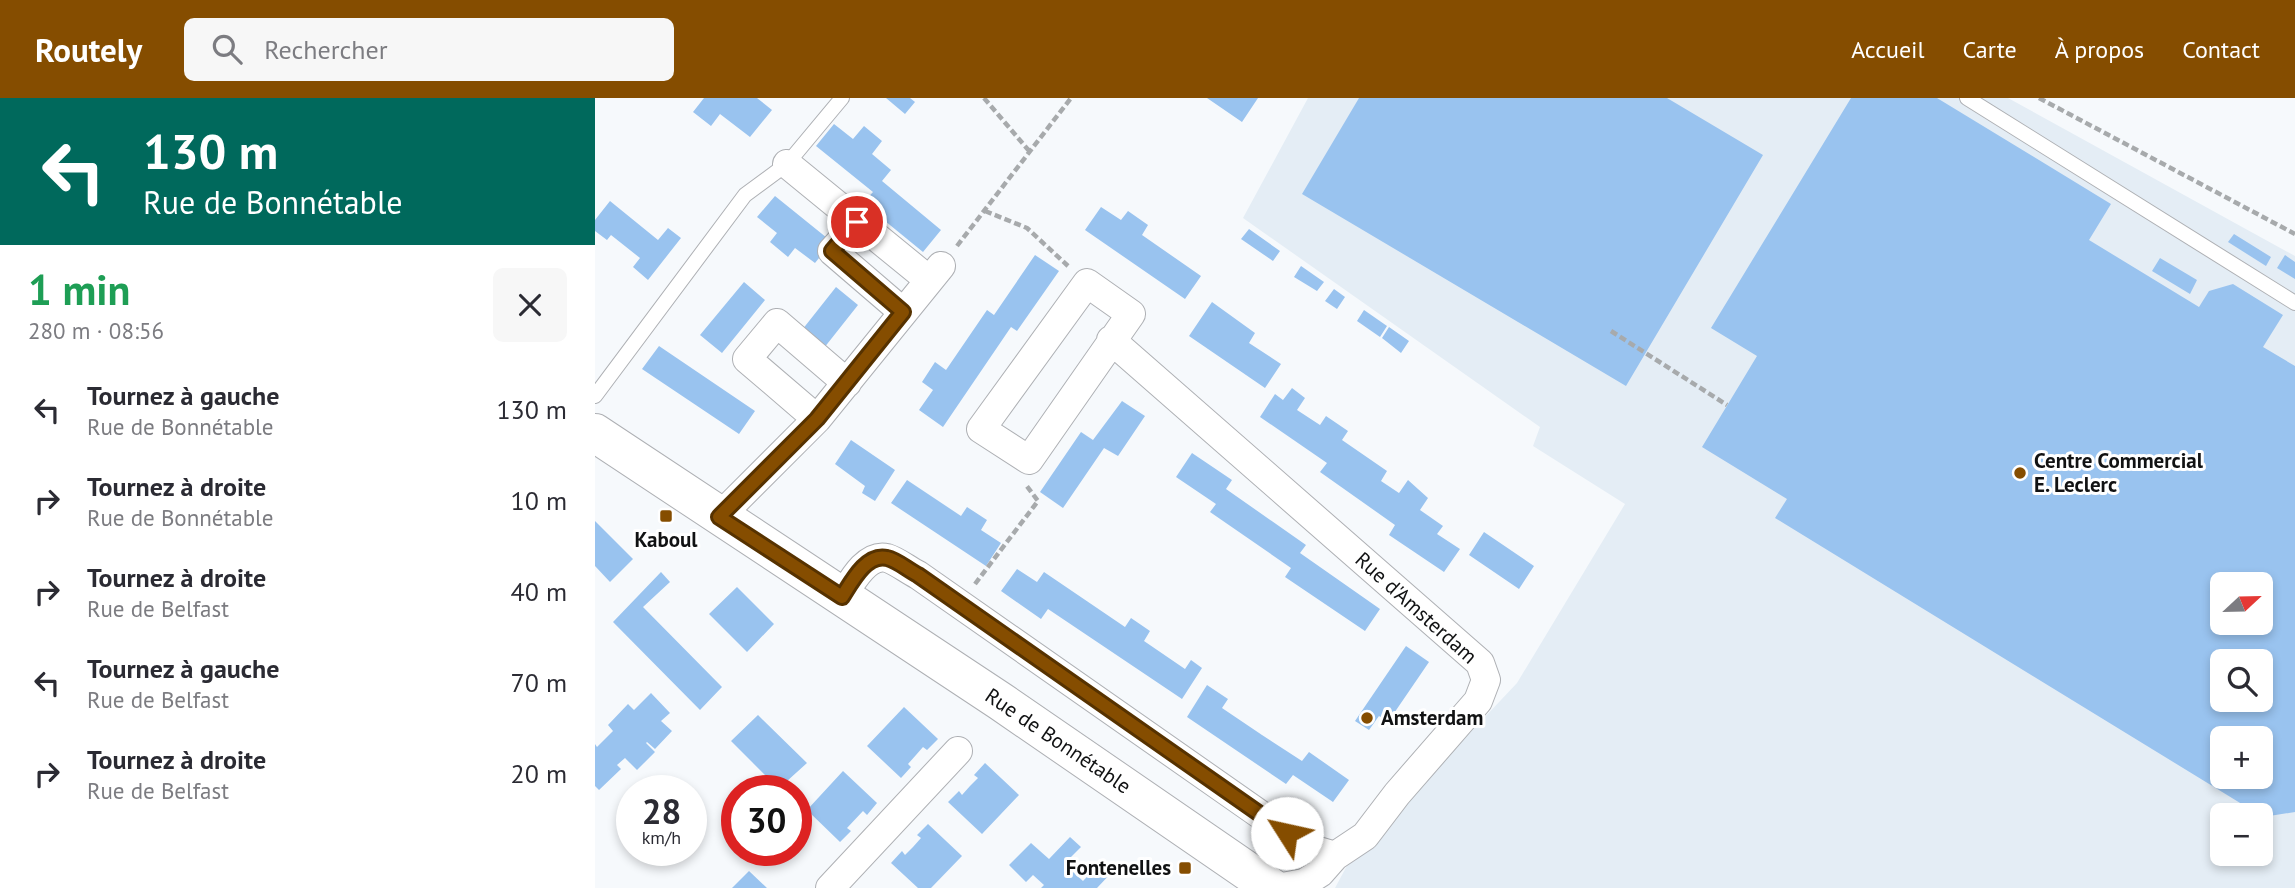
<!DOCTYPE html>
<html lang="fr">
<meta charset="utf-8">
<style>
body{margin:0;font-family:"PT Sans",sans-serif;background:#f7f7f7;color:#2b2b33;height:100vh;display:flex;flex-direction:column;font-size:26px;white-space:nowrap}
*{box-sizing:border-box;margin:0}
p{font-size:23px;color:#7c7c81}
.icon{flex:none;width:38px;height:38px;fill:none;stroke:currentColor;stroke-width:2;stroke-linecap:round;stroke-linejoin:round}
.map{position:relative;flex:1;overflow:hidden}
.drawer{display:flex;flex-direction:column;background:#fff;width:595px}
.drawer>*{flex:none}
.top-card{background:#00695c;color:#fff;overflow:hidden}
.needle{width:46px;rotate:68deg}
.controls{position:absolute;left:1615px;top:474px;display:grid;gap:14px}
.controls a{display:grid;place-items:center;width:63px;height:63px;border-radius:10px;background:#fff;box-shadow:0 4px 10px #0003;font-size:35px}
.speed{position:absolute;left:21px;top:677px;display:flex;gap:14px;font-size:35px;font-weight:700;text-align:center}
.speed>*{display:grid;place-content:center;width:91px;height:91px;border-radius:50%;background:#fff;box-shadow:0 4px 10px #0003;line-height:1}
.speed small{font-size:18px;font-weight:400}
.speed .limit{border:10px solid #d22;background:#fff;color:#111}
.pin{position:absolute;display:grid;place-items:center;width:60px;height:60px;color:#fff;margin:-30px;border:4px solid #fff;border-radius:50%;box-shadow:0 2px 7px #0007}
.me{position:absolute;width:77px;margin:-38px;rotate:305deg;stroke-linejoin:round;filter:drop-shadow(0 0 5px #0008)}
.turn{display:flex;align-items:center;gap:24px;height:147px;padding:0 28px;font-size:32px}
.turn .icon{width:91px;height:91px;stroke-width:2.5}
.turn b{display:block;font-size:49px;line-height:60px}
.round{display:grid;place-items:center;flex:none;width:74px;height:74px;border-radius:10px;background:#f7f7f7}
.headline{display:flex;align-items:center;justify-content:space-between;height:119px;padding:0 28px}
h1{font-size:42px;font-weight:700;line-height:52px;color:#1e9e55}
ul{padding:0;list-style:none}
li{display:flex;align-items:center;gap:21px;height:91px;padding:0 28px}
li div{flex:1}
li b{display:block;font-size:26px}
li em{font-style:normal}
header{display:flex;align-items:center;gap:42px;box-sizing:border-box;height:98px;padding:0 35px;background:#854d00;color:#fff}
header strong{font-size:33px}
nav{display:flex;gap:38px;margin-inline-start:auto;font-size:24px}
.search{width:490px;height:63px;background:#f7f7f7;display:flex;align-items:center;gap:18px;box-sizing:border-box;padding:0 24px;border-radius:10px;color:#7c7c81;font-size:26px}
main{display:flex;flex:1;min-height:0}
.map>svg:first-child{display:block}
</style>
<header>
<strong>Routely</strong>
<div class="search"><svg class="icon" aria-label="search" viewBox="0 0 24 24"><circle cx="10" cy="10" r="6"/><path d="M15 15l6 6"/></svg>Rechercher</div>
<nav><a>Accueil</a><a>Carte</a><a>À propos</a><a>Contact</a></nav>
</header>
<main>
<section class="drawer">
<div class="top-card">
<div class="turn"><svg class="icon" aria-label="left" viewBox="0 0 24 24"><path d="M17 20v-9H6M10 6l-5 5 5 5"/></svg><div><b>130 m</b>Rue de Bonnétable</div></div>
</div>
<div class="headline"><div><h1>1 min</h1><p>280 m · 08:56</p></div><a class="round"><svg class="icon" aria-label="close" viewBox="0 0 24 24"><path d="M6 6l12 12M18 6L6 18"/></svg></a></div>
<ul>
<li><svg class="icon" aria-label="left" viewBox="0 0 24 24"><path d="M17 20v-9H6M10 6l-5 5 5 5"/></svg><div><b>Tournez à gauche</b><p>Rue de Bonnétable</p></div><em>130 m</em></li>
<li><svg class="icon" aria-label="right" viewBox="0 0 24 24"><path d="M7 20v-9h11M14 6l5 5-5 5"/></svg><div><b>Tournez à droite</b><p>Rue de Bonnétable</p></div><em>10 m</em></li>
<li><svg class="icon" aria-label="right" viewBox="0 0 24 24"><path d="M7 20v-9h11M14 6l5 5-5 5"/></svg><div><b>Tournez à droite</b><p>Rue de Belfast</p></div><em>40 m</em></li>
<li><svg class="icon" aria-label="left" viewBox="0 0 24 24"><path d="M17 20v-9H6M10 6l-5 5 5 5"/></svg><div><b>Tournez à gauche</b><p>Rue de Belfast</p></div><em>70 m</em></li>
<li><svg class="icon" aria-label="right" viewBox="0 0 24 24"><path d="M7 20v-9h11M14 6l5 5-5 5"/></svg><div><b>Tournez à droite</b><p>Rue de Belfast</p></div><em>20 m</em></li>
</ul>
</section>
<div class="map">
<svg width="1700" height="790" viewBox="0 0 1700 790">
<rect width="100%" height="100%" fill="#f6f9fc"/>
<path fill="#e4edf5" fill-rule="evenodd" d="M713,0H1413L1700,158V790H740L755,762L922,585L1030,406L938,348L945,329L648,120ZM1628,486H1666V525H1628ZM1628,564H1666V602H1628ZM1628,640H1666V679H1628ZM1628,718H1666V756H1628Z"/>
<path fill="#99c3ef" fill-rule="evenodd" d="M109,0H162L177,12L155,39L125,16L116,28L98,14Z
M291,0H315L320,4L310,16Z
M612,0H663L647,24Z
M764,0H1072L1168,57L1031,288L707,96Z
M1256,0H1342L1516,106L1494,142L1604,209L1614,193L1638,186L1688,217L1668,249L1700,268V714L1668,719L1180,420L1192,401L1107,349L1162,258L1116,230ZM1628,486H1666V525H1628ZM1628,564H1666V602H1628ZM1628,640H1666V679H1628Z
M239,26L258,41L269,28L287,43L277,56L296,72L287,83L346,132L328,154L268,105L278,94L221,48Z
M180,98L237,144L220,165L200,150L193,159L175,144L182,135L162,119Z
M15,103L63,142L73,130L86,140L53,182L38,169L45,160L16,137L12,142L0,133V122Z
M506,109L526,122L533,113L553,127L547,137L606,178L590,201L490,132Z
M654,131L685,153L678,163L646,141Z
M1639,136L1676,159L1671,168L1633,144Z
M440,157L464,173L422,233L416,229L348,329L324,312L338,292L327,284L340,264L351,272L392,212L399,217Z
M1690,157L1700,164V181L1682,170Z
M1565,160L1602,182L1595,196L1557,173Z
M706,168L729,184L722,193L699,179Z
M149,184L170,202L127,255L105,237Z
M241,189L263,207L229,250L207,232Z
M739,191L750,199L742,211L730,203Z
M617,204L660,235L654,245L686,266L670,290L594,238Z
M769,212L792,228L785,239L762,223Z
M794,229L814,243L806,255L787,240Z
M64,248L160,313L144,336L47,271Z
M697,290L710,300L702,312L725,327L731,318L753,333L747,342L792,373L786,383L804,395L813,382L833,400L825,412L848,428L842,436L865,451L849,474L794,437L800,427L725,374L732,365L665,319L680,296L688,302Z
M527,303L550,318L523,358L509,350L468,410L445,394L486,334L498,342Z
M256,342L300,372L280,403L267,395L270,388L240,366Z
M597,355L637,382L631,391L711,447L705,455L785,511L770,533L690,479L696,470L615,414L621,406L581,379Z
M312,382L366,418L372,409L392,422L386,432L406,445L391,468L296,405Z
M0,423L38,461L15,484L0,468Z
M889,434L939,468L924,491L874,457Z
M422,471L442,484L449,474L530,529L536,520L555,533L549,543L590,571L596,562L607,570L587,601L453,511L446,521L406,493Z
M66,474L75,484L48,509L127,589L105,612L18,524Z
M142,489L179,526L152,554L114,516Z
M811,548L834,564L793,624L784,618L774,632L760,623Z
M612,587L633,601L627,610L667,637L707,663L714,654L754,682L738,704L698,677L691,686L592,619Z
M56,595L75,615L66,623L77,633L60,651L52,644L51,645L60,654L42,672L30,660L22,667L26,671L4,692L0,688V646L2,649L18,633L13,627L33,606L39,612Z
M309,609L343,641L332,652L328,649L321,657L313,666L316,669L306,680L272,648Z
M163,617L212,665L181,693H163L174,681L136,643Z
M390,665L424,697L387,736L353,704L364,693L367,697L375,688L383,680L379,677Z
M248,673L282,705L272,717L268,713L252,730L256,733L245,744L212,712Z
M333,726L367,758L336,790H323L296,765L307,753L310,757L318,749L326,740L322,737Z
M475,739L486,749L469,766L488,783L508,762L519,772L502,790H446L449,787L438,777L431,784L414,767L436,745L454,761Z
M154,773L172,790H137Z"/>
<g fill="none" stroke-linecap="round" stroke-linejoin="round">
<defs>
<path id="lane" d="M1372,0L1700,205
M0,298L150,97L192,66L247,0"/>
<path id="street" d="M192,66L334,182
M263,124L237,153L308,214
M492,185L536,216L434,362L386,331Z
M516,242L885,565L891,582L883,603L802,696L770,738L740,758L725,775L709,785L682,790
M222,321L152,261L182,225L252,285
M124,419L222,321L346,168
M247,499C256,485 271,455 292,460C302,463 313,472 323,477L713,750L740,758
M235,790L363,653"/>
<path id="primary" d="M0,335L405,603L677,790"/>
</defs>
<use href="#lane" stroke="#aeb0b4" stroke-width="16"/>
<use href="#street" stroke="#aeb0b4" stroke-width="30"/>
<use href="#primary" stroke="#aeb0b4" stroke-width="40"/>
<path stroke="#a7aaac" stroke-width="4.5" stroke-dasharray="7 3.5" stroke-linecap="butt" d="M389,0L435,54
M1444,0L1700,136
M390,113L432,130L473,168
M362,148L476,0
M1016,233L1132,307
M380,486L443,403L431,387"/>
<use href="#lane" stroke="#fff" stroke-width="14"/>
<use href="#street" stroke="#fff" stroke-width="28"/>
<use href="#primary" stroke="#fff" stroke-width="38"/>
</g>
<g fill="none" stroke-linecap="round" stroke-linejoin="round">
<defs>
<path id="route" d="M262,124L237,153L308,214L222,321L124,419L247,499C256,485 271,455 292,460C302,462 313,472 323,477L692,735"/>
</defs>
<use href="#route" stroke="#563200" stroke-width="18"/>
<use href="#route" stroke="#854d00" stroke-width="12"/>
</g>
<g fill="#854d00" stroke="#fff" stroke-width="2.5">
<circle cx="1425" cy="375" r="7"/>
<rect x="64" y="411" width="14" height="14" rx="3.5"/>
<circle cx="772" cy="620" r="7"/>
<rect x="583" y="763" width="14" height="14" rx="3.5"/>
</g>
<g text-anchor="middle" stroke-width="6" stroke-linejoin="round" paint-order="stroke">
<g font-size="21" font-weight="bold" fill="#111213" stroke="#fff" text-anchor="start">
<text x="1439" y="370">Centre Commercial<tspan x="1439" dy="24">E. Leclerc</tspan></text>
<text x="71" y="449" text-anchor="middle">Kaboul</text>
<text x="786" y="627">Amsterdam</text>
<text x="576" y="777" text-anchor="end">Fontenelles</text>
</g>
<g font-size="21" fill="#111213" stroke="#fff">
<text transform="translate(821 510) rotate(42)" y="7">Rue d'Amsterdam</text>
<text transform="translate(463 643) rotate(34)" y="7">Rue de Bonnétable</text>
</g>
</g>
</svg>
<div class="controls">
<a><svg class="needle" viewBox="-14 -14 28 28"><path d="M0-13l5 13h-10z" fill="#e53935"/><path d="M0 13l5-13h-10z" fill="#7c7c81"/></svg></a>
<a><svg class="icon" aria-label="search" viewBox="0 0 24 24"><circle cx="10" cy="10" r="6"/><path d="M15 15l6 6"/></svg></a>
<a>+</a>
<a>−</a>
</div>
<div class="speed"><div>28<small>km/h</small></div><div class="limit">30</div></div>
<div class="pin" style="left:262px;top:124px;background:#d93025"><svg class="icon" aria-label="arrive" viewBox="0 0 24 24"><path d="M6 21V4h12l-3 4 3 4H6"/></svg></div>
<svg class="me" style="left:692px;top:735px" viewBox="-20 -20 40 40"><circle r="19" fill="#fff"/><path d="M0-13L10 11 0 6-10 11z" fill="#854d00"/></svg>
</div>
</main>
